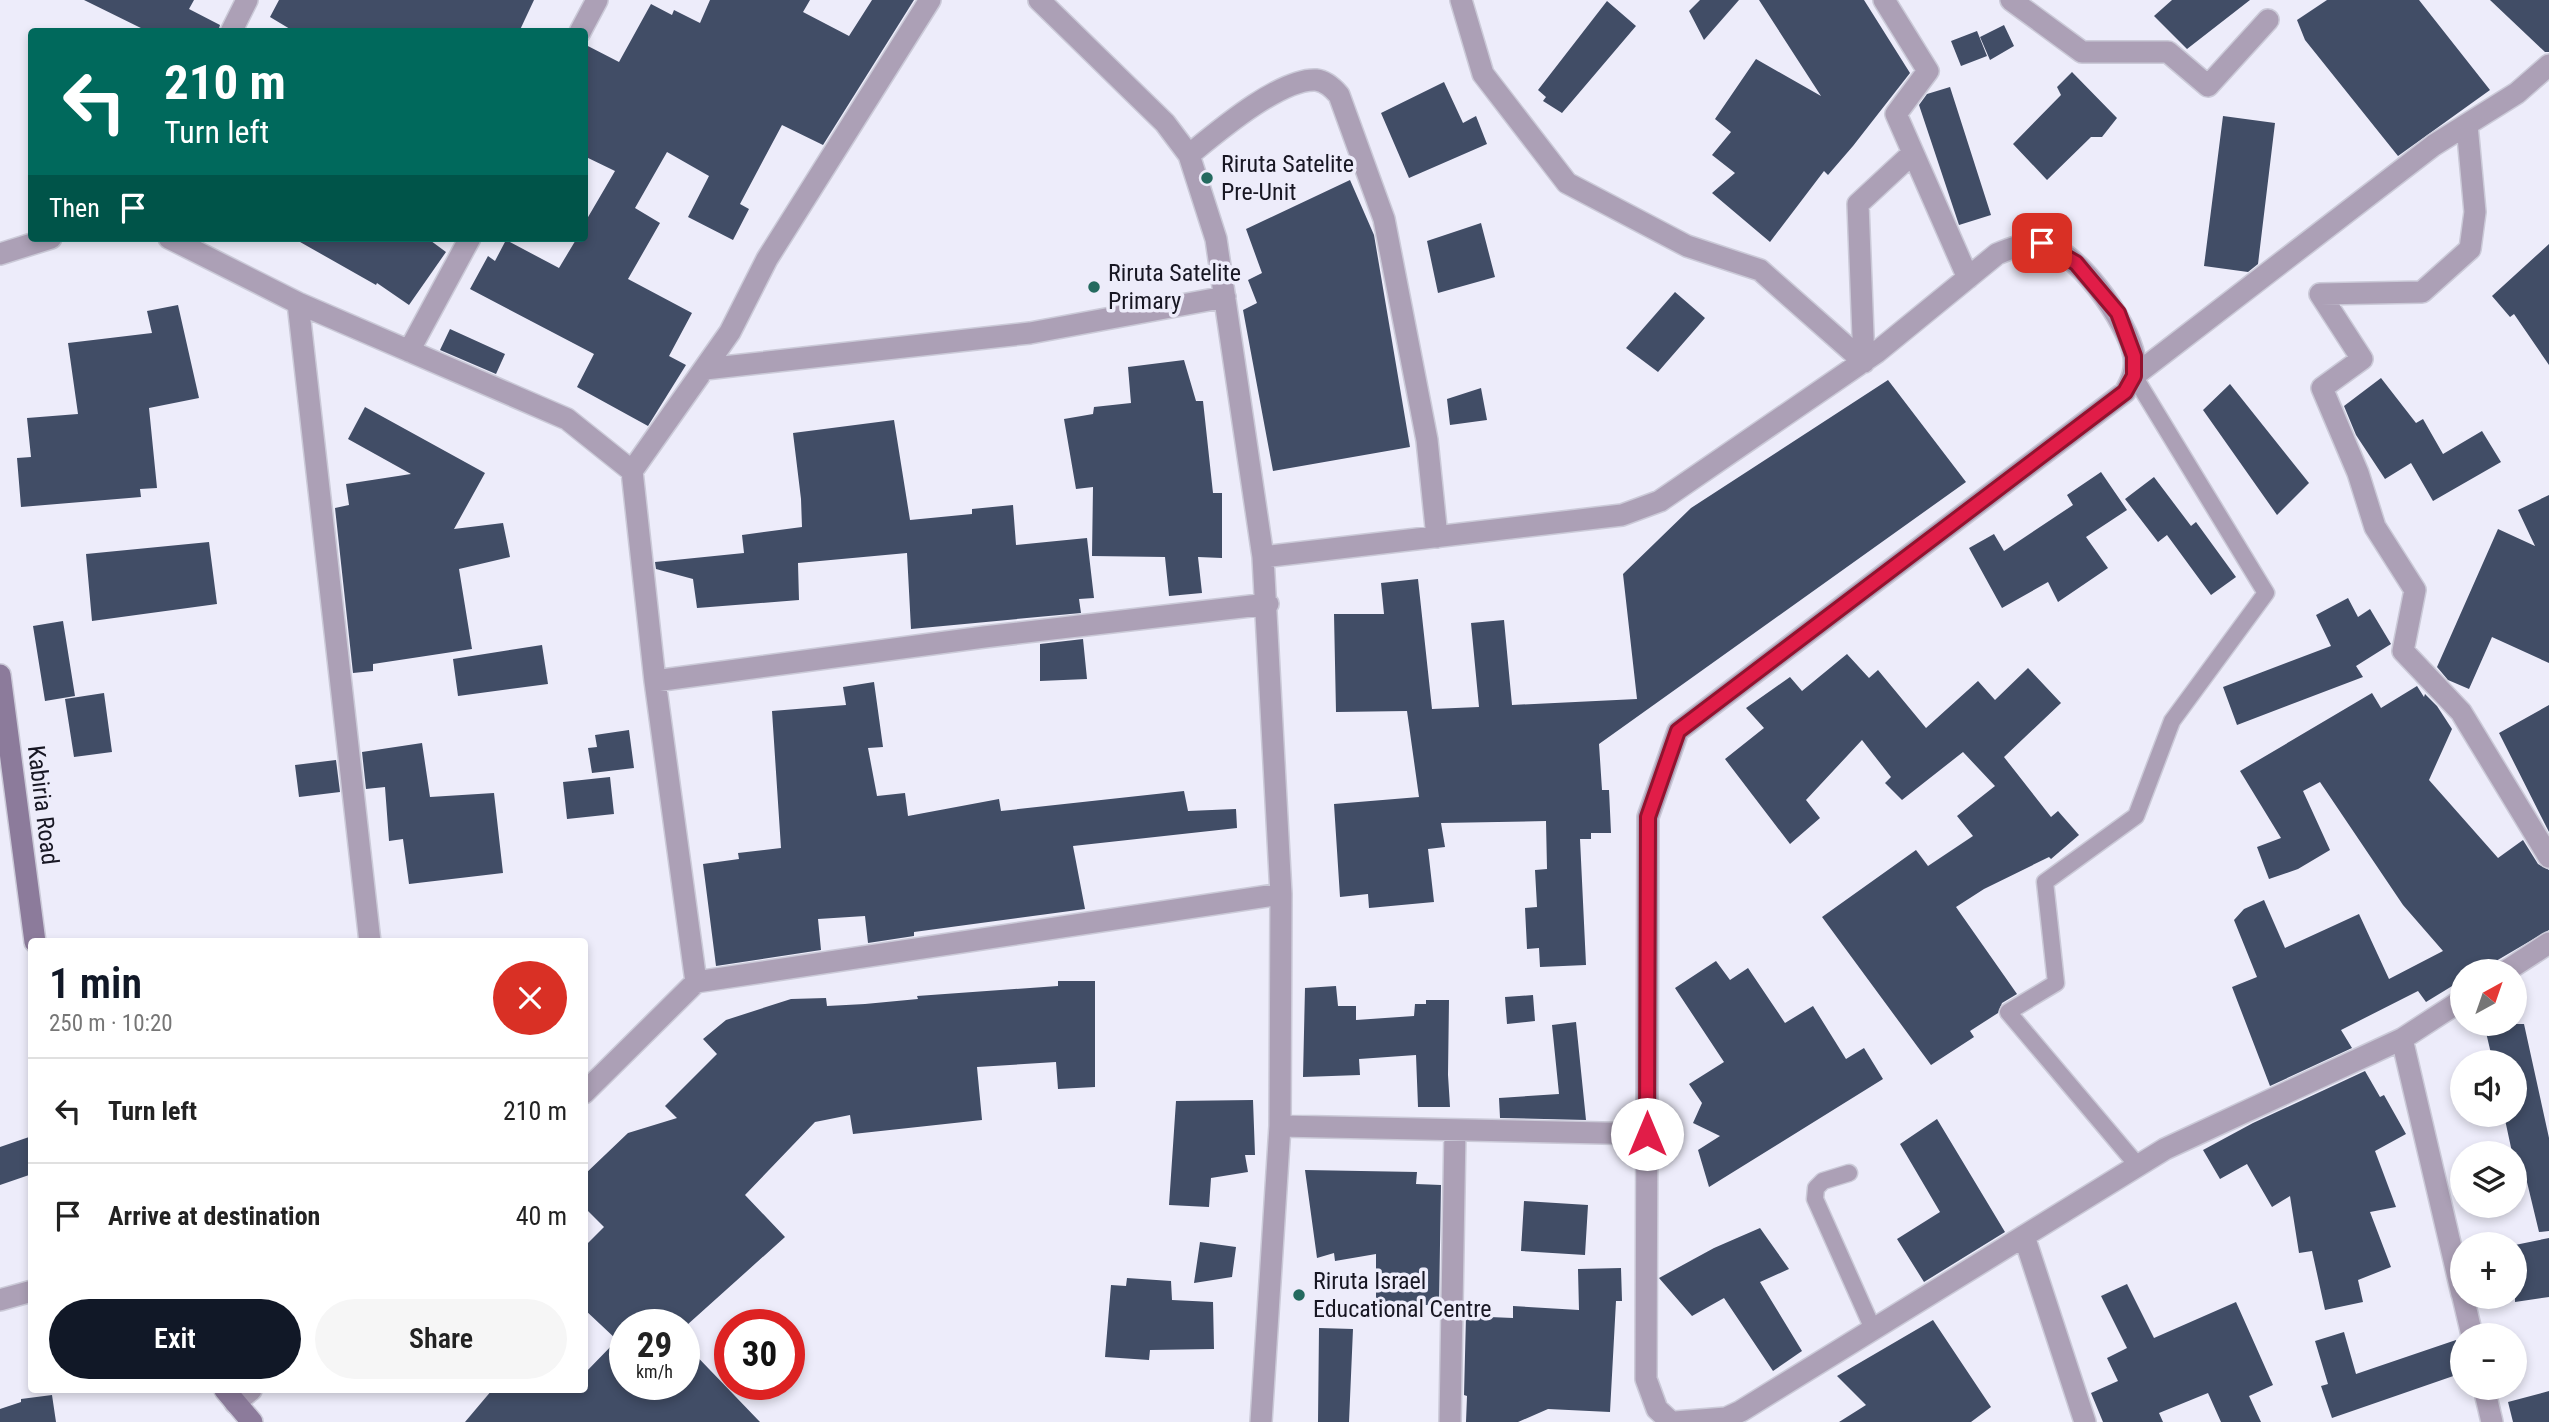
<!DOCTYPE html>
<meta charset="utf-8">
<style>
body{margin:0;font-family:"Roboto Condensed",sans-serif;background:#f6f6f6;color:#222;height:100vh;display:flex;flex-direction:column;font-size:26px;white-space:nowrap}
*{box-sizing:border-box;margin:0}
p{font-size:23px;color:#767676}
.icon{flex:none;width:38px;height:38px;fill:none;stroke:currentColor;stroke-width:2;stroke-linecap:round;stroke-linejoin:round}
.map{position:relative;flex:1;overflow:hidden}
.drawer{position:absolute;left:28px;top:938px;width:560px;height:455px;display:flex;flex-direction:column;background:#fff;border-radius:7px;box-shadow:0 4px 10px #0003}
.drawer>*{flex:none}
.hud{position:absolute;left:28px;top:28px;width:560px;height:214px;border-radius:7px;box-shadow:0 4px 10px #0003;background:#00695c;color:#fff;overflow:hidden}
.needle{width:46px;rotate:40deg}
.buttons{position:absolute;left:2450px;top:959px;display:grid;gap:14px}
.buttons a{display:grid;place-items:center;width:77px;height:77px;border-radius:50%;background:#fff;box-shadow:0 4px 10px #0003;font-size:35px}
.speed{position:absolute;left:609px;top:1309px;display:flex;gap:14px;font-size:35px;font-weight:700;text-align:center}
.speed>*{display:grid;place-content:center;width:91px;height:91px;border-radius:50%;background:#fff;box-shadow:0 4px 10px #0003;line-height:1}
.speed small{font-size:18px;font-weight:400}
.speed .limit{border:10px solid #d22;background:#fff;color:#111}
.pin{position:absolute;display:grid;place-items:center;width:60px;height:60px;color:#fff;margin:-30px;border-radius:14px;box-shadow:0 4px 10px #0006}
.me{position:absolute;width:77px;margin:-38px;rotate:0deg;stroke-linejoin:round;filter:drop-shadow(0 0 5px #0008)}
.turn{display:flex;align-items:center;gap:24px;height:147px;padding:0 21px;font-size:32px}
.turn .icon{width:91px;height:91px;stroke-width:2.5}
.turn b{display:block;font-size:49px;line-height:60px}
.then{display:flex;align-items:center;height:66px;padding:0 21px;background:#0003;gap:14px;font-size:26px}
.round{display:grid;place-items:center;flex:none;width:74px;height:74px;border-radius:37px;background:#f6f6f6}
.summary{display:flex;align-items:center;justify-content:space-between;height:119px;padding:0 21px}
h1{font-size:42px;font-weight:600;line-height:52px;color:#111827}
.button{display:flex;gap:14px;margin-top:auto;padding:14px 21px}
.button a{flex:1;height:80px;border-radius:42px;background:#111827;color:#fff;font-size:28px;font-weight:600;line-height:80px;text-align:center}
.button a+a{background:#f6f6f6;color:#222}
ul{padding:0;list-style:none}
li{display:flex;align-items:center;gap:21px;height:105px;padding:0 21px;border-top:2px solid #e0e0e0}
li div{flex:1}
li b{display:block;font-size:26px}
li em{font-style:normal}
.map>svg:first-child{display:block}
</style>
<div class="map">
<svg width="2549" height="1422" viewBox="0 0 2549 1422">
<rect width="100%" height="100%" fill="#edecfa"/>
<path fill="#414d66" d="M84,0H194L189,9L220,25L218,32H149Z
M279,0H534L519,32H295L270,17Z
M710,0H810L803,12L849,36L872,0H914L823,145L782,125L740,204L749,209L733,240L688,217L709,176L667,152L635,208L660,223L628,279L692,313L669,356L686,365L648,426L577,387L594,354L470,289L488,256L495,261L506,240L559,268L577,238H584V224L615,171L584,156V44L619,62L651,4L672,15L674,10L700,23Z
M1700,0H1739L1704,40L1689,11Z
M1759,0H1864L1910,73L1853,146L1828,175L1824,171L1770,242L1712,193L1735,173L1712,155L1731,132L1715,119L1756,59L1821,96Z
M2172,0H2250L2187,49L2154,16Z
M2327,0H2419L2490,90L2398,156L2305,40L2297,20Z
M2490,0H2549V52H2545Z
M1607,1L1636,26L1562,113L1543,101L1546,97L1538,90Z
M2004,25L2014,46L1990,60L1980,37Z
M1977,31L1987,56L1961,66L1951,41Z
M2072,72L2117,118L2102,137H2091L2047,180L2013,144L2061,95L2057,87Z
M1444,82L1463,123L1476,116L1487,144L1409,178L1381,113Z
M1950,87L1991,215L1959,225L1919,105L1927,94Z
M2223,116L2275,123L2258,264L2248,272L2204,266Z
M1350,180L1374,235L1410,447L1273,471L1243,310L1257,303L1248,280L1262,273L1246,229Z
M1481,223L1495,277L1438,293L1427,241Z
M293,238H427L446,252L409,305L377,283L376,285Z
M2549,244V365L2514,314L2510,317L2492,296Z
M1675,292L1705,318L1658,372L1626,348Z
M178,305L199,398L149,408L157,488L140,489L141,497L21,507L17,458L31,457L27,418L78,414L68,343L152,333L147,311Z
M450,329L505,354L496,374L440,350Z
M1184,360L1196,401H1203L1213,493H1222V558L1198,557L1202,593L1169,596L1165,557L1092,556L1093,487L1076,489L1064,419L1093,414L1094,407L1131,403L1128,367Z
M2381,378L2416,423L2423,419L2443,454L2482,431L2501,462L2433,501L2411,463L2385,479L2356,435L2344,406Z
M1888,380L1966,482L1599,744L1602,790H1609L1611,833H1591V839H1580L1586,965L1540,967L1539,948L1527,949L1525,908L1537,907L1535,870L1547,869L1546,821L1441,823L1445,847L1428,849L1434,902L1369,908L1368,894L1340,897L1334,804L1419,797L1407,711L1336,712L1334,614H1384L1381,583L1418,579L1432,709L1479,707L1471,623L1504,620L1512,705L1637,699L1623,574L1691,508Z
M2230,384L2309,483L2277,515L2203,410Z
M1481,388L1487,420L1450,425L1447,399Z
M365,407L485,473L454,529L503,523L510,557L459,569L472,649L373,664V671L353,673L335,508L349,505L346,484L411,474L348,439Z
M894,420L910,520L972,514V509L1013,505L1016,545L1087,538L1094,598L1079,599L1081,613L911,629L907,553L798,563L799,600L697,608L693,579L656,569L655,562L744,553L742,535L802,527L801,499L793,433Z
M2101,472L2127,510L2086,537L2108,568L2058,602L2048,582L2002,608L1969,548L1994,534L2004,551L2073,505L2067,495Z
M2154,477L2191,526L2196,522L2236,577L2211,595L2167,535L2158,542L2125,499Z
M2549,495V663L2492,637L2469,689L2448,680L2437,667L2498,529L2535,546L2518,510Z
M209,542L217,604L92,621L86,554Z
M2348,598L2358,617L2370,609L2391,644L2356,666L2363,677L2237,725L2223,687L2331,646L2316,615Z
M63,621L75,696L45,701L33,626Z
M1083,639L1087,679L1040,681V644Z
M542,645L548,684L458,696L453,659Z
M1847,654L1869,678L1878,670L1926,728L1978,681L1995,700L2028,668L2061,703L2004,757L2051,817L2058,811L2079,835L2051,859L2049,857L1984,889L1956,907L2017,994L2002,1003L1998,1013L1970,1031L1974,1037L1931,1065L1822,917L1916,850L1928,866L1973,836L1957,816L1995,786L1963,752L1902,800L1885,783L1891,777L1862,740L1806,800L1820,818L1790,844L1725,759L1764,728L1746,708L1790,677L1802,691Z
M874,682L883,747L868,748L877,796L905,793L908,816L999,799L1001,811L1184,791L1188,811L1236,809L1237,828L1073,846L1085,909L914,932V936L868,943L865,916L818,919L821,950L716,966L703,864L739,859L738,853L781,848L772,711L846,705L843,687Z
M2417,686L2424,697L2425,694L2437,706L2452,729L2429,780L2498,858L2523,840L2538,864L2549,870V930L2479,971H2462V980L2426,1002L2418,991L2341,1030L2352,1048L2270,1086L2232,987L2257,977L2234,920L2244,909L2264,900L2285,948L2359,914L2389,979L2443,951L2403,905L2320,782L2303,791L2330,850L2298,869L2269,879L2257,847L2281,838L2240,771L2372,693L2381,708Z
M104,693L112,752L74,757L65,699Z
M2549,705V832L2499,733Z
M629,730L634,768L592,773L588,748L597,747L595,735Z
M422,743L430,797L494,793L503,873L409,884L403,839L389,841L385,787L366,789L362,752Z
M336,760L340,792L299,797L295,765Z
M610,777L614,814L567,819L563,782Z
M1716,961L1730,980L1748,968L1785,1023L1813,1006L1846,1059L1864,1048L1883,1079L1709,1187L1698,1150L1720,1136L1693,1123L1702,1103L1689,1084L1724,1062L1675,988Z
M1058,981H1095V1087L1058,1089L1056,1062L977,1067L982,1120L853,1134L850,1115L815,1122L745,1195L785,1237L687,1325H625V1384H684V1343L760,1422H465L492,1390H584V1374L617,1340L584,1309V1247L604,1227L584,1207V1175L628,1133L677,1118L665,1106L717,1054L703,1039L726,1020L791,999L826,998L827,1006L865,1004L918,999L917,996L1058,986Z
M1336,986L1338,1006H1356V1020L1414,1016L1415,1004H1426V1000H1449L1448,1075L1450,1107H1418L1416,1055L1359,1059L1360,1075L1303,1077L1305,988Z
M1533,995L1535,1021L1507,1024L1505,997Z
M1576,1022L1586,1120L1500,1118L1499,1098L1559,1094L1552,1025Z
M2484,1024H2524L2549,1138V1231L2539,1232L2526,1178L2518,1180L2504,1115H2515V1062H2493Z
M2365,1071L2380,1097L2384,1095L2406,1134L2375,1151L2396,1207L2370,1212L2391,1267L2358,1280L2363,1302L2325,1310L2312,1251L2299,1253L2290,1196L2272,1207L2247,1164L2220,1179L2203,1150L2253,1123Z
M1253,1100L1255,1155H1245L1248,1172L1211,1178L1209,1207L1169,1205L1176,1101Z
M1937,1119L2005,1232L1924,1282L1897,1239L1940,1212L1900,1144Z
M32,1136V1174L0,1185V1147Z
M1305,1170L1417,1172L1416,1184L1441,1185L1439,1305H1376V1254L1335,1261L1334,1253L1317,1258Z
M1524,1201L1588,1205L1585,1255L1521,1251Z
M1760,1228L1789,1269L1760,1282L1802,1351L1773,1371L1724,1298L1692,1316L1659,1278L1714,1248Z
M2549,1238V1297L2515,1302V1245Z
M1200,1242L1236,1247L1232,1277L1194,1283Z
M1621,1268L1622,1301H1616L1610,1412L1548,1409L1518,1422H1466L1467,1396L1464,1395L1466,1316L1513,1318V1306L1579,1310L1578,1269Z
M1127,1278L1171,1281L1172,1300L1213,1302L1214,1349L1150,1350L1149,1360L1105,1357L1111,1285L1126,1286Z
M2127,1284L2154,1338L2236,1302L2273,1385L2249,1396L2261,1422H2221L2208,1393L2159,1413L2163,1422H2103L2091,1393L2118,1381L2107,1358L2127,1348L2101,1296Z
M1933,1320L1991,1407L1971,1422H1839L1866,1405L1837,1376Z
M1319,1328L1353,1329L1349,1422H1318Z
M2344,1332L2356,1374L2456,1340L2462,1358V1373L2332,1418L2321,1386L2328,1384L2315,1341Z
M2549,1391V1422H2513L2508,1402Z
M52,1395L56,1422H0V1409L21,1402V1399Z"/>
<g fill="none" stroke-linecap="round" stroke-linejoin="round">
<defs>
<path id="service" d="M2134,376L2266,593L2172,721L2136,816L2045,882L2056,983L2008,1012L2138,1166
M1849,1173L1823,1181L1816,1188L1815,1199L1873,1329"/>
<path id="minor" d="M1039,0L1165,123L1189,155L1216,239L1263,557L1281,894L1280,1126L1261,1422
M1461,0L1483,74L1567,183L1687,246L1760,270L1864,362
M1884,0L1928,71L1896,114L1968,278
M2011,0L2082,52H2168L2208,86L2268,20
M231,32L247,0
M580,32L597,0
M2467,125L2475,212L2470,249L2422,292L2320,294L2362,359L2322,388L2358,473L2375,527L2415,590L2403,651L2461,712L2549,857
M1189,155C1216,133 1280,78 1316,80C1326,81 1333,88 1339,95L1384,219L1427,440L1437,537
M169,238L298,303L567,419L632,471L655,681L696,982
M0,254L51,238
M298,303L370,942
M409,351L470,238
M1864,362L1858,204L1913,153
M705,369L1030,333L1225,297
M2134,376L2434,145L2517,93L2549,65
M632,471L730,332L767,259L930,0
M1263,557L1622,515L1660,501L1877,352L1997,254C2011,248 2024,243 2039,244C2076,246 2128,323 2134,356C2136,370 2132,380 2125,392L1678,731L1648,817L1646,1379L1657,1409L1671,1422
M655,681L984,637L1268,604
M2506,971L2549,943
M2402,1039L2462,1294
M584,1093L696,982L1281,894
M1280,1126L1647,1134
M2024,1236L2085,1422
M2463,1297L2472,1335
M0,1300L32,1291
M2484,1388L2492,1422
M235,1403L251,1390
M1450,1422L1455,1130
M1675,1422L1726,1418L1741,1411L2165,1149L2402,1039L2462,1000"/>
<path id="secondary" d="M0,675L35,942
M225,1390L252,1422"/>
</defs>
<use href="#service" stroke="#cbcad8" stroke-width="19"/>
<use href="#minor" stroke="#cbcad8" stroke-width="24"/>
<use href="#secondary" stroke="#cbcad8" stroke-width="24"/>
<use href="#service" stroke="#aca0b6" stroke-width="16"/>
<use href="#minor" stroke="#aca0b6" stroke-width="21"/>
<use href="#secondary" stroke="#8c7b9b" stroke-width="21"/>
</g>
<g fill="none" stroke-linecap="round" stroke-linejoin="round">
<defs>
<path id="route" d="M1647,1134L1648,817L1678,731L2125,392L2134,376V356L2118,313L2076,263L2042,243"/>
</defs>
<use href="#route" stroke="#92132f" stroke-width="18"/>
<use href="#route" stroke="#e11d48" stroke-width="12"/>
</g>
<g fill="#246a5f" stroke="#edecfa" stroke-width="2.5">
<circle cx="1207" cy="178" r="7"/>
<circle cx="1094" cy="287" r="7"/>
<circle cx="1299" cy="1295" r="7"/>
</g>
<g text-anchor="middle" stroke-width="7" stroke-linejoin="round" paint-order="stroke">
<g font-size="24" fill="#181723" stroke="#edecfa" text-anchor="start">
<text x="1221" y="172">Riruta Satelite<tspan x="1221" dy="28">Pre-Unit</tspan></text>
<text x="1108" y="281">Riruta Satelite<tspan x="1108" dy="28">Primary</tspan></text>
<text x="1313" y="1289">Riruta Israel<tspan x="1313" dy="28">Educational Centre</tspan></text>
</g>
<g font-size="24" fill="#181723" stroke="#edecfa">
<text transform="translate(43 805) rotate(83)" y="8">Kabiria Road</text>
</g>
</g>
</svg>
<div class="buttons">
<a><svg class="needle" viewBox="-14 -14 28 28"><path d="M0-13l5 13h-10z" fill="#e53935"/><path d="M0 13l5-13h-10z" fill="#767676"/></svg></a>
<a><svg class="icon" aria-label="sound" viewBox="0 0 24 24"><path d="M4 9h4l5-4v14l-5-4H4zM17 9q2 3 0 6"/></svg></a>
<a><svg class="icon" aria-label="layers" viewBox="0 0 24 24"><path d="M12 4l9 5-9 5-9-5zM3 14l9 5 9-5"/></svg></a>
<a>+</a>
<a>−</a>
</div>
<div class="speed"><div>29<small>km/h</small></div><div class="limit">30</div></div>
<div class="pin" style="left:2042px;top:243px;background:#d93025"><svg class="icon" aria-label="arrive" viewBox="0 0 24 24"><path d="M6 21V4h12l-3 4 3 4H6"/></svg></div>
<svg class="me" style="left:1647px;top:1134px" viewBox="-20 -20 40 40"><circle r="19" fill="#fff"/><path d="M0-13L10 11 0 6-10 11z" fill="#e11d48"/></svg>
<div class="hud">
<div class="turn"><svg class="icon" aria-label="left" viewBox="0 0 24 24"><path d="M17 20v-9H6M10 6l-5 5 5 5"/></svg><div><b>210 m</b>Turn left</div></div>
<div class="then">Then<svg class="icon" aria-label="arrive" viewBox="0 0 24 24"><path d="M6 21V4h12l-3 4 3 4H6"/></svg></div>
</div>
<section class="drawer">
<div class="summary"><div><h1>1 min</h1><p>250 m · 10:20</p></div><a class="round" style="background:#d93025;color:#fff"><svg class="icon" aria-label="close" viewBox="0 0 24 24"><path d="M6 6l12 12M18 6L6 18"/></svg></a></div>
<ul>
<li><svg class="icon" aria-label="left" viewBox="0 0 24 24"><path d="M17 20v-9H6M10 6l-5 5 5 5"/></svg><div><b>Turn left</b></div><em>210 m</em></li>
<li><svg class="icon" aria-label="arrive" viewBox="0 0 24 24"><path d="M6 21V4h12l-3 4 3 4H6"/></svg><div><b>Arrive at destination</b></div><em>40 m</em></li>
</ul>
<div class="button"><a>Exit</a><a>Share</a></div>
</section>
</div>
